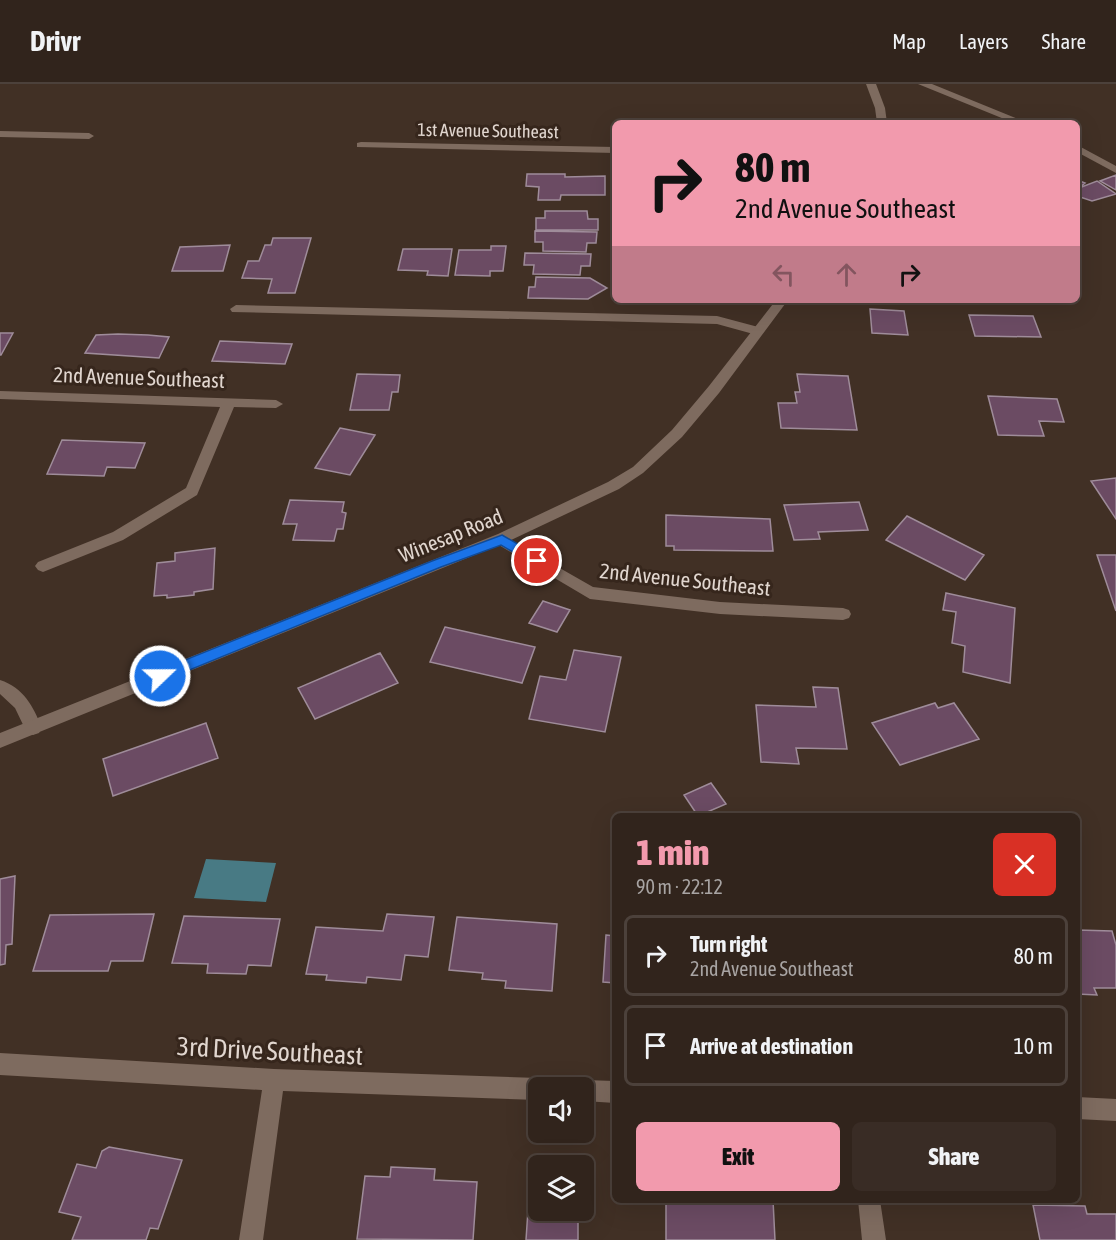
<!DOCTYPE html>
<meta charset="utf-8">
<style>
body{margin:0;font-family:"Asap Condensed",sans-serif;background:#392c25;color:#f1f3f6;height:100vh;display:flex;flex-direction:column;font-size:22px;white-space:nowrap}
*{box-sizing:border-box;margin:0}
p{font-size:20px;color:#a8a4a3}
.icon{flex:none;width:33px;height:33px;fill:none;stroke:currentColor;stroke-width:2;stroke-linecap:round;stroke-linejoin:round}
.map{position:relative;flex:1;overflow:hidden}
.sheet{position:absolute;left:612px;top:729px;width:468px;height:390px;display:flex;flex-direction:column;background:#31241c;border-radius:9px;box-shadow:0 6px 24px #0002,0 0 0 2px #4c413b}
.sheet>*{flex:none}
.hud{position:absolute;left:612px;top:36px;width:468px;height:183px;border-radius:9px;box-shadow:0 6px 24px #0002,0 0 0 2px #4c413b;background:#f29aad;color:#111;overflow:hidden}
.buttons{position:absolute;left:528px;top:993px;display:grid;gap:12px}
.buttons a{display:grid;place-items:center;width:66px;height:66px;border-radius:9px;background:#31241c;box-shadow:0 6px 24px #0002,0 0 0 2px #4c413b;font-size:30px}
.pin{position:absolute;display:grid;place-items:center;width:51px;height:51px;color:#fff;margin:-26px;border:3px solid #fff;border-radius:50%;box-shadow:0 2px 6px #0007}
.me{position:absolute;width:66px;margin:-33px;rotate:68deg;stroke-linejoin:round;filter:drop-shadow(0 0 4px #0008)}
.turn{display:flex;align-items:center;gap:21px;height:126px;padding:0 24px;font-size:27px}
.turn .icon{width:78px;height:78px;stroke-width:2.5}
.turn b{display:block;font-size:42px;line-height:51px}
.lanes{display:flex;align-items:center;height:57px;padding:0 24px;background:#0003;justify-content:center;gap:30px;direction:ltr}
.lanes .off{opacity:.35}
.round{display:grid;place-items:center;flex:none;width:63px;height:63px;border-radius:9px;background:#392c25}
.summary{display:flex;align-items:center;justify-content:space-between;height:102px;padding:0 24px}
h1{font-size:36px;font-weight:800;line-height:45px;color:#f29aad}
.primary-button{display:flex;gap:12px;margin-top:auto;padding:12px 24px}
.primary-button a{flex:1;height:69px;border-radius:9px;background:#f29aad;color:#111;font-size:24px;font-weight:800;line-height:69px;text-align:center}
.primary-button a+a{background:#392c25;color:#f1f3f6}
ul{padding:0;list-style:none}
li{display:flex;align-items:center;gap:18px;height:81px;margin:0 12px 9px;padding:0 12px;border:3px solid #4c413b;border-radius:9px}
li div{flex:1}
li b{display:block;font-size:22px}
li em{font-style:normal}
header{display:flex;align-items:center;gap:36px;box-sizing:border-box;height:84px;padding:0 30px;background:#31241c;border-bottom:2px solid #4c413b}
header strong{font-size:28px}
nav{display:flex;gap:33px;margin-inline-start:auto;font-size:21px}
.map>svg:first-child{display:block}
</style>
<header>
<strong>Drivr</strong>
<nav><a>Map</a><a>Layers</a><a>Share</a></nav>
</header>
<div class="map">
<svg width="1116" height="1156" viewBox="0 0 1116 1156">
<rect width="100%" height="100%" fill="#413025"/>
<path fill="#487a84" d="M206,775L276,779L266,818L194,814Z"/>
<path fill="#6b4b63" stroke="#9f8c9a" stroke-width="1.5" d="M527,90H565V93L605,92V111H561L560,116H538L539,103L526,102Z
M1116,91V106L1100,97Z
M1077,96L1085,99L1079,104L1097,97L1116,110L1092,117L1077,112Z
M545,127H587L588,135H598V146H536V134H545Z
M535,147L597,148L596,159H587L586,168L543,167V158H535Z
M273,154H311L295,209H268L272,195L242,194L248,177H259L265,161H271Z
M230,161L223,187H172L180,163Z
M491,162H506L503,187H490V192L455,191L459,166H491Z
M403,165H452L448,192L427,191L428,187L398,186Z
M525,169L591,170L590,182H581L580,191L533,190L534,181H524Z
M536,193L590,194L607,204L588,215L528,214L529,203H535Z
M870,225L904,227L908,251L872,249Z
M969,231L1033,232L1041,253L975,252Z
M0,249H13L1,271H0Z
M118,250L148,251L169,253L159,274L85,269L96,251Z
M220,257L292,260L285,280L212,277Z
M357,290L400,291L398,308H392L389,326H350Z
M797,290L848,292L857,346L781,344L778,319H797L795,308H800Z
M988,312L1057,315L1064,338L1039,337L1044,352L998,351Z
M340,344L375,351L350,391L315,384Z
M62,356L145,359L135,384L107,383L104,392L47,390Z
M1116,394V435L1091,397Z
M290,416L344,418L342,428L346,429L343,445H337L334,457L293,456L297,440H283Z
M859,418L868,446L818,448L820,455L794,456L784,421Z
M666,431L770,435L773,467L674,466V462H666Z
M907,432L984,471L965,496L886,456Z
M215,464L213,505L194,508V511L167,514V511L154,512L157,479L175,477V469Z
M1097,471H1116V527Z
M946,509L1015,524L1010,599L963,588L965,562L952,559L956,528L943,526Z
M543,517L570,526L557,548L529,539Z
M445,543L535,563L522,599L430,578Z
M574,566L621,573L605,648L529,635L540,592L566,596Z
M380,569L398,599L315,635L298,604Z
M813,603L838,604L847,665L796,664L799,680L761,678L756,621L816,623Z
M935,619L938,624L954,619L979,655L900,681L872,639Z
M206,639L218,674L113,712L103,675Z
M711,699L726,720L698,732L684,711Z
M15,792L12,860L6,861L5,880L0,881V795Z
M154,830L143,877H111L108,887H33L50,831Z
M387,830L434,833L428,873L405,871L401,896L367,893L366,899L326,896L327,891L306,890L316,843L383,847Z
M184,832L280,835L271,882L248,881L246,890L207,889L208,880L172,879Z
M457,833L557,840L552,907L505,904L506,897L482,895L483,889L449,886Z
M1077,846L1112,847L1116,861V904H1094L1097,911L1077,910Z
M606,851L615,852V899L603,898Z
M109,1063L182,1076L158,1145L150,1144L146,1156H72L81,1133L59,1128L77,1080L96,1084L102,1067Z
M391,1083L435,1085L434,1096L477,1098L473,1156L357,1155L365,1092L390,1093Z
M529,1111L538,1112V1126H578V1156H526Z
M666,1116H773L775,1156H666Z
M1033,1121L1085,1122L1087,1130H1116V1156H1040Z"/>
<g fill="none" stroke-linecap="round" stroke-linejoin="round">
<path fill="#7e6b5f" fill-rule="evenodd" d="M918,0H932L1028,39H1014Z
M0,47L89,49L94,52L89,55L0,53Z
M361,58L615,63V69L357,63V59Z
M1077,61L1116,82V89L1077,68Z
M236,221L717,232L762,244L763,247L757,251L717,240L232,228L230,225Z
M0,307L276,316L283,320L276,324L234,323L197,411L123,456L43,488L38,486L35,482L38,478L113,448L186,404L220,323L0,315Z
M502,451L593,503L720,518L843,524L849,526L851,530L849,534L843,536L720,530L590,515L497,460L494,456L497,452Z
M0,596C24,604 33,622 42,644L39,649L33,651L27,649L15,624L0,610Z
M0,969L274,985L538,994L546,997L548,1004H538V1016L283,1007L263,1156H239L262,1006L0,991Z
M584,996L615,997V1019L584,1017V1004H575L576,999Z
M1077,1013L1116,1015V1037L1077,1035Z
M858,1116H880L886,1156H862Z"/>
<path fill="#7e6b5f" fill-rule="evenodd" d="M866,0H876L885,24L887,39H877L875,24Z
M776,216H788L719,309L682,353L643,389L619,405L509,457L0,664V649L498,450L608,398L633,383L672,346L709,302Z"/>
</g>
<path fill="#1a73e8" stroke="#114b97" stroke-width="1.5" d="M502,451L542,474L544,477L542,480H533L501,461L441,483L165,596L160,598L153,592L155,588L432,477Z"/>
<g text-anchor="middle" stroke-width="6" stroke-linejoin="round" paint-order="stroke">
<g font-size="18" fill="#e1d6cf" stroke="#36261c">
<text transform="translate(488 47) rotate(1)" y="6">1st Avenue Southeast</text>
</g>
<g font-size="21" fill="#e1d6cf" stroke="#36261c">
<text transform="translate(139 294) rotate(2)" y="7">2nd Avenue Southeast</text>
<text transform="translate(451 452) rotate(-22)" y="7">Winesap Road</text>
<text transform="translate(685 496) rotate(6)" y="7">2nd Avenue Southeast</text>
</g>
<g font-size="26" fill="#e1d6cf" stroke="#36261c">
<text transform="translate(270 967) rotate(3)" y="9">3rd Drive Southeast</text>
</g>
</g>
</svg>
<div class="buttons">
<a><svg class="icon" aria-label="sound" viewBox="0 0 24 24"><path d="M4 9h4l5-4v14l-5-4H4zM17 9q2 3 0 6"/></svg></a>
<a><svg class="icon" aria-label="layers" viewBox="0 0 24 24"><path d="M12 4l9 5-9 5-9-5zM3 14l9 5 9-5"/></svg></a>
</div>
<div class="pin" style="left:537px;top:477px;background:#d93025"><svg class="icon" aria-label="arrive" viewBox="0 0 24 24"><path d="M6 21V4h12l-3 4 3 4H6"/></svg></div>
<svg class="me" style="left:160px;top:592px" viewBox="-20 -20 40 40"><circle r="17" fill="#1a73e8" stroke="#fff" stroke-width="3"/><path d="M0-11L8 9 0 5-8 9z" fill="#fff"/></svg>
<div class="hud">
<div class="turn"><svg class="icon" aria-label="right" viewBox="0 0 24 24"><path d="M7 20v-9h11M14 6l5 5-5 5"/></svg><div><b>80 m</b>2nd Avenue Southeast</div></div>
<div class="lanes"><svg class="icon off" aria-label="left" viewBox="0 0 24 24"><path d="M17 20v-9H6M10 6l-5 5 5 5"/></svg><svg class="icon off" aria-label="ahead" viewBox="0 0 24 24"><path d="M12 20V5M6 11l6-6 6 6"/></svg><svg class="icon" aria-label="right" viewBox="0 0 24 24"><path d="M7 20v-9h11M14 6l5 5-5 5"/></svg></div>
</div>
<section class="sheet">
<div class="summary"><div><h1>1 min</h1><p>90 m · 22:12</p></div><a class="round" style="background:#d93025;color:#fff"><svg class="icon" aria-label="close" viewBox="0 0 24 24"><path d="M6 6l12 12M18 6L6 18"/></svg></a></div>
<ul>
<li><svg class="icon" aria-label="right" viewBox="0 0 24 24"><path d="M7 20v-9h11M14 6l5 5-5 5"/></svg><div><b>Turn right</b><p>2nd Avenue Southeast</p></div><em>80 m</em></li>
<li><svg class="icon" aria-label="arrive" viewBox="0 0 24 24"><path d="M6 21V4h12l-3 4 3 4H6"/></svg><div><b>Arrive at destination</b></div><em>10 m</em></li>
</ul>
<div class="primary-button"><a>Exit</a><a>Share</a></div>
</section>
</div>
